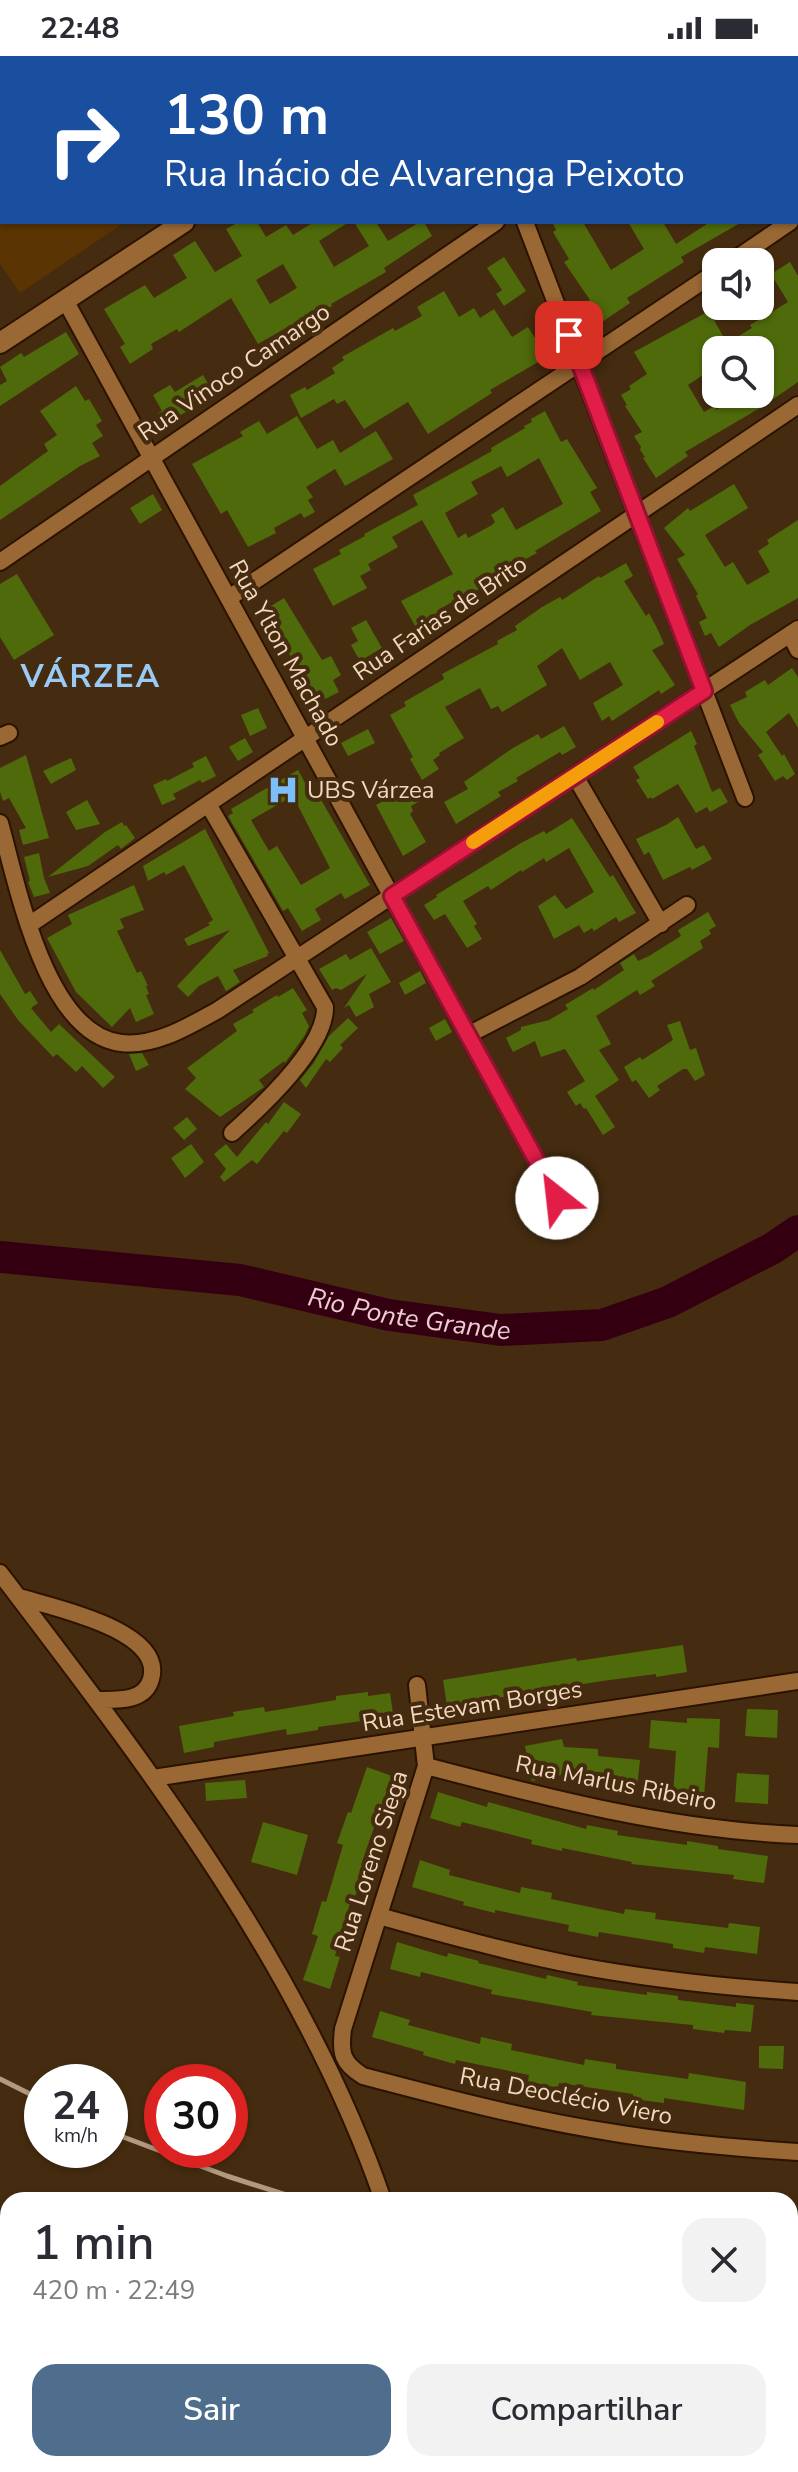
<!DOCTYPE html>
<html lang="pt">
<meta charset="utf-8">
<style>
body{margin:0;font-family:"Nunito Sans",sans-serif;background:#f2f2f3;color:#2b2b33;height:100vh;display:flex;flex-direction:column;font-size:30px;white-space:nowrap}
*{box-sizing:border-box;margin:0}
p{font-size:26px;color:#7c7c81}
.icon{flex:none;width:44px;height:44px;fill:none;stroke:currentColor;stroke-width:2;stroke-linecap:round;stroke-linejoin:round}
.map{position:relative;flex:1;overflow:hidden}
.side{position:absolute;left:0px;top:2136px;width:798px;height:280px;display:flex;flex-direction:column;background:#fff;border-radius:24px 24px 0 0;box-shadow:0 2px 6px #0004}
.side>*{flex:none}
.guide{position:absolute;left:0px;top:0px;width:798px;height:168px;box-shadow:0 2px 6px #0004;background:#1a4fa0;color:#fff;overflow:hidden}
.controls{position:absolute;left:702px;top:192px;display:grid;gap:16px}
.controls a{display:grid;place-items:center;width:72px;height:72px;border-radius:16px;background:#fff;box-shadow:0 2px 6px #0004;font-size:40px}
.speed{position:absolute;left:24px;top:2008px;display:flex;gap:16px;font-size:40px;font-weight:700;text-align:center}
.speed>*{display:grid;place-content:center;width:104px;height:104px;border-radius:50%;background:#fff;box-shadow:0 2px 6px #0004;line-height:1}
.speed small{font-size:20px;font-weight:400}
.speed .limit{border:12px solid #d22;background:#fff;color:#111}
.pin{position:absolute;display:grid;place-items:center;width:68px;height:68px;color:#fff;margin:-34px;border-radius:16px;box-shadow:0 4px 12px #0006}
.me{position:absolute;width:88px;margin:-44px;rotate:331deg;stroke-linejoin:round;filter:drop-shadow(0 0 6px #0008)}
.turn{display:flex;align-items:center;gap:28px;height:168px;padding:0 32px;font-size:36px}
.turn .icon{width:104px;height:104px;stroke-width:2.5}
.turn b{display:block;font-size:56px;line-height:68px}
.round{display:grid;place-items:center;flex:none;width:84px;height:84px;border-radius:24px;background:#f2f2f3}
.overview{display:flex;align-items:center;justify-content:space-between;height:136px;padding:0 32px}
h1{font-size:48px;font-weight:600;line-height:60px}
.primary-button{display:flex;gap:16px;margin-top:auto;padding:16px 32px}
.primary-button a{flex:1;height:92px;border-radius:24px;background:#4f6d8c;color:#fff;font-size:32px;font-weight:600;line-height:92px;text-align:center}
.primary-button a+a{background:#f2f2f3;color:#2b2b33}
.status{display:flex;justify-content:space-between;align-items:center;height:56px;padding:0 40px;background:#fff;direction:ltr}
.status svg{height:22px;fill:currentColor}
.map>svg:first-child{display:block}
</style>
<div class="status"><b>22:48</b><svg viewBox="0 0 49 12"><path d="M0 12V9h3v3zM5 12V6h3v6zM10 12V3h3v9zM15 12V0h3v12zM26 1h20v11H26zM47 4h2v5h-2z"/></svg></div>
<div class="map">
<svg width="798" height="2416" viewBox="0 0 798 2416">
<rect width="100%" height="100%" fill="#452c10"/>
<path fill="#5a3403" d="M0,0H339L340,2H2V166H125L20,237L0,208Z"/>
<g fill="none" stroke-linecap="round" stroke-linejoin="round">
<path stroke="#340011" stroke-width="32" id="s1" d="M0,1201L240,1224L389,1259L501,1274L602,1269L668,1246L773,1192L798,1175"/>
</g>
<path fill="#4f6a0b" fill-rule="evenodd" d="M239,166H257L266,181L286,169L293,179L314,166H349L319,185L334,211L369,190L354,166H376L388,185L420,166H424L432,180L384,212L386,216L331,248L332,250L294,274L291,269L258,288L231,242L179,276L177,273L151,288L153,293L130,308L120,291L125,288L104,253L145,229L154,242L187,222L173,199L195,185L215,216L242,200L226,173ZM283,208L297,232L270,248L256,224Z
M552,166H583L611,214L644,193L628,166H663L676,188L710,166H742L681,201L684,206L627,242L630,247L599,268L585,247L590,244L564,206L569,203L553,176L556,174Z
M504,201L526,235L504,250L496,238L502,234L487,212Z
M790,206L798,220V326L760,352L685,396L688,400L656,422L643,402L645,401L640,394L641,391L634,380L642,376L625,350L627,349L621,339L631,333L629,330L647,318L634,296L709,255L727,287L752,272L750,269L788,246L771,218ZM716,294H760V338H742L716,354V349L704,356L688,329L706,317L716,318Z
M444,235L459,261L474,252L480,262L494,253L512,281L528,271L547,301L490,334L492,337L428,378L408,346L364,373L345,344L337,348L334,343L301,362L290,339L305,331L307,334L335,317L332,312L344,304L342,301L393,272L395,275L422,260L417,251Z
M66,276L79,298L0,350V329L7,325L0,311L21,297L24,301Z
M203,319L214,338L165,369L158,357L162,355L153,339L170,329L175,336Z
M76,330L85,345L89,343L102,365L96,369L103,380L92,387L100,400L80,410L0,464V430L48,395L44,388L57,379L40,355Z
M545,355L561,386L567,383L597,432L590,436L601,455L535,495L537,497L518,507L521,512L486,532L484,530L467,540L466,538L438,554L442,561L418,575L401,545L453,518L422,464L392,481L398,491L368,508L371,514L360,520L367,532L333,550L313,513L341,498L339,494L365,480L364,478L418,449L413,439L492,395L491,392L525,372L524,370L532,366L531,363ZM539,402L563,448L516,474L503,451L491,459L495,466L492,469L468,482L466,477L458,482L445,457L478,438L471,426L501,410L507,421Z
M297,360L317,393L333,384L340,397L376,375L393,403L345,430L335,413L306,431L313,441L308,444L315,456L304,462L301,457L274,472L276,477L248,491L227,454L221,458L192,408L243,380L240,376L259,365L267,378Z
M734,428L748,452L705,479L725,511L733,506L747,529L770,516L758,495L769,488L767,484L798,464V542L750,569L719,591L711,577L705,580L699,566L707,562L696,540L698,538L677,503L685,499L664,472L688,452L690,455Z
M153,438L162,454L140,468L130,452Z
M626,507L633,520L624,525L646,560L649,557L658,574L664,588L652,594L675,629L661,638L659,634L612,665L609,660L602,665L593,647L623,629L610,606L580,624L562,592L537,610L547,629L502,656L498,650L491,653L480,632L445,651L464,682L439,697L440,699L433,704L439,713L422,724L410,703L413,701L390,659L406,650L404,646L444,623L442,618L498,588L497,585L517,574L515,570L542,551L560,541L562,544L599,520L600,522Z
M17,518L54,579L14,604L0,581V528Z
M284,542L322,604L331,600L341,619L333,624L339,636L325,643L320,634L311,639L280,581L263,555Z
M366,564L382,592L360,605L351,589L358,585L351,572Z
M792,612L798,621V672L789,657L766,676L782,700L784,698L795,718L787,724L783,720L775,725L758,699L763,696L739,667L730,649L747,641L745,636L765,624L768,629Z
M258,652L267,672L250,680L241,659Z
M564,670L576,691L562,699L560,696L516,722L518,725L498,736L501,740L456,768L444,746L468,733L464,726L513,692L538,678L541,683Z
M368,673L375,687L348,700L341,687Z
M691,675L697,688L694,690L712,736L720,732L728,746L710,756L707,751L696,757L678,728L652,743L651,741L648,743L636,724L640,722L633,711Z
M245,682L253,696L238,705L229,691Z
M26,699L49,782L23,789L19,774L26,772L9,742L3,745L0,736V712Z
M206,700L216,720L202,727L200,724L173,738L176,743L162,749L153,729L166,723L167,725L194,711L192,707Z
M71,702L76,714L51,728L43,715Z
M298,714L315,745L320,742L370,829L345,843L341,837L315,853L321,864L302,875L288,852L283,855L228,760L233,757L231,753ZM293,740L330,812L301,829L277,790L269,795L251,764Z
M411,729L420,745L411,750L413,755L410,758L426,786L403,800L376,749Z
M87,744L100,768L76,774L66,756Z
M678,761L696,793L704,789L712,803L692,814L690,811L663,824L649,796L644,799L636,783L666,769Z
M572,762L610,821L613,819L636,857L619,866L616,861L594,875L592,872L584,877L579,869L554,883L538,850L555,839L566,853L594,836L569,792L546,806L544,802L522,816L521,814L491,834L488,830L463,845L477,868L474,870L482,883L467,892L445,858L434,864L424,849L437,841L436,839L521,787L544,775L546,778Z
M122,766L124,770L126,769L135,782L121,793L118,789L88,810L48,821L105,776Z
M205,773L269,897L267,898L268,900L233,914L240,926L226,935L218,920L199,930L188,941L177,930L230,874L188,890L184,883L210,869L208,867L213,864L184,809L166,819L164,816L148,825L143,810Z
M39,797L44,822L50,837L34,841L28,826L30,825L24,801Z
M134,829L144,854L120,863L124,872L117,875L137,917L141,915L148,930H146L149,938L146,939L154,958L136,966L130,952L112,971L76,936L47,882L72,868L68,859Z
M708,856L716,870L709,874L711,878L700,885L703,892L651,925L655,930L640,939L637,934L596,960L611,988L599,994L619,1024L595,1040L615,1071L603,1079L586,1052L584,1053L580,1047L576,1050L567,1036L585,1025L565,993L541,1001L535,985L513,996L506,982L521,974V971L549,964L568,953L565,949L593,932L594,934L624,914L620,907L634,898L638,905L649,900L681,880L678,874Z
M391,862L404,885L380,898L367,876Z
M371,892L391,926L369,938L374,951L356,961L349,949L344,952L367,918L341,934L336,932L332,934L319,913L346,898L350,904Z
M0,894L25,938L30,935L38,947L31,952L51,976L59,968L115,1021L103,1032L82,1010L76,1016L57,998L53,1001L18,964L0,938Z
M420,915L426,927L405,939L399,927Z
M293,932L307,954L302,957L309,970L305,979L285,1007L284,1005L259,1024L264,1031L220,1061L185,1033L196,1022L187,1012L237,975L233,968L254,956L252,954L277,939L278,941Z
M348,962L358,972L340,989L343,992L330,1006L326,1003L306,1032L300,1024L313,1008L329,980Z
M445,963L452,976L436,985L429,972Z
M680,965L690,994L696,992L705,1019L695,1025L687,1013H683L657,1030L660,1034L649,1042L636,1024L632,1026L624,1011L640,1001L642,1004L673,984L667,969Z
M142,997L149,1009L136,1015L129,998Z
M284,1046L301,1058L287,1077L284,1075L257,1108L252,1104L224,1126L220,1121L226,1113L214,1098L226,1088L237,1101L266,1066L268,1068Z
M187,1061L197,1073L184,1084L173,1072Z
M191,1088L204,1106L185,1122L171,1102Z
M683,1589L687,1616L656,1621V1618L602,1625L447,1650L443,1624L576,1602L577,1605Z
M368,1636V1640L390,1637L394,1664L377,1667L376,1663L318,1671V1674L287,1679L286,1673L214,1686V1691L184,1697L179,1670L234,1660L233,1656L264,1651L265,1656L336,1644V1640Z
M747,1653L778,1654L777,1682L745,1680Z
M687,1662L720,1663L719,1692L708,1691L704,1741L673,1739L676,1695L649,1692L651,1664L687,1667Z
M562,1683L564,1691L598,1693V1700L640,1704L637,1732L605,1729L606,1722L579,1720L580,1715L532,1725L525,1690Z
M367,1711L392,1720L361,1809L365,1810L355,1841L352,1840L335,1900L340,1901L330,1933L303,1924L318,1880L312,1878L322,1845L326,1846L343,1789L337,1787L348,1756L351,1757Z
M737,1717L769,1719L768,1748L735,1746Z
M245,1724L247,1742L206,1745L205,1727Z
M438,1736L487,1751L488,1746L586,1773L587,1769L618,1775L617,1779L687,1789V1785L718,1790V1793L768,1800L764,1827L733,1823L734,1819L631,1808L632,1806L562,1792V1795L531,1788L532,1784L462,1766L460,1771L430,1762Z
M263,1766L308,1779L297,1819L251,1806Z
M420,1804L450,1814L449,1819L520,1837L521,1831L552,1837L551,1843L624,1858L625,1853L656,1857L655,1863L728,1872L729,1867L760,1871L757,1898L705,1891L704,1897L673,1892V1888L599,1876L598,1881L568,1875L569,1869L495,1854V1857L463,1849L464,1846L412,1831Z
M397,1886L447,1901L448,1897L479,1905L478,1907L546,1923L547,1919L578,1926L577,1929L647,1939V1936L678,1940V1944L736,1951V1947L754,1949L751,1976L725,1974L724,1977L693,1973V1969L591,1959L592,1956L491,1938L492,1934L421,1916L420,1921L390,1913Z
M380,1955L410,1964L408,1969L480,1988L481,1981L512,1988L511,1994L584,2009L585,2003L616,2008V2013L688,2023L689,2017L746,2026L744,2054L664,2042V2047L633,2043V2038L559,2027L558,2032L528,2025L529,2019L456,2004L455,2008L423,1999L424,1996L372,1981Z
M759,1990H784L783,2013L759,2012Z"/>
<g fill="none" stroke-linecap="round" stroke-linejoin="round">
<defs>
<path id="service" d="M790,2275H798"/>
<path id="minor" d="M764,0L765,2
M735,2L738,0
M796,93L798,99
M525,166L745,742
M731,206L790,166
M65,244L557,1142
M0,506L496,166
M229,542L716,216
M790,578L798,594
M0,681L9,677
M575,720L661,868
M208,748L325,951C326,991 261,1051 232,1077
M0,767C17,827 45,978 121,987C155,991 189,970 218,954L798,573
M29,869L798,349
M468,979L580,921L687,849
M0,1517C147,1710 303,1912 383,2144
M19,1541C51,1551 165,1574 151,1623C145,1646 117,1644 98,1644
M417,1629L426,1710L343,1973C340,1997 342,2007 363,2020C446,2042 530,2064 615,2077C675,2087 737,2092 798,2096
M426,1710C548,1742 671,1774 798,1779
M153,1722L798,1625
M379,1860C443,1878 508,1896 574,1909C648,1923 723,1931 798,1936
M386,2416L388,2408"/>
<path id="tertiary" d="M434,2L437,0
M0,287L184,166"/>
</defs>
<use href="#service" stroke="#2b1300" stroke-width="12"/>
<use href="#minor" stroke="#2b1300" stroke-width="20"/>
<use href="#tertiary" stroke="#2b1300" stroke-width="24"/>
<use href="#service" stroke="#996834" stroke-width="8"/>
<use href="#minor" stroke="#996834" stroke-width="16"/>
<use href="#tertiary" stroke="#996834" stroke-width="20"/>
<path stroke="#b4997e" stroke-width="5" d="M0,2023L42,2044
M110,2076L227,2120L302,2144
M790,2228L798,2229"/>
</g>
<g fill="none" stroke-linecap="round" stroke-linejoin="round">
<defs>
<path id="route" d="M557,1142L392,840L704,635L569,279"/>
</defs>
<use href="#route" stroke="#92132f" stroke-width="20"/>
<use href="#route" stroke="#e11d48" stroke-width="14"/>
<path stroke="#f59e0b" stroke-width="14" d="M473,786L657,666"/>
</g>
<defs>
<symbol id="hospital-bare" viewBox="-9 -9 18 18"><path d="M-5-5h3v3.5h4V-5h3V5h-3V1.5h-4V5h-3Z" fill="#7bbef8" stroke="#452c10" stroke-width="2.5" paint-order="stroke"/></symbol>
</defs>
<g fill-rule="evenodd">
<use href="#hospital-bare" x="261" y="712" width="44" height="44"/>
</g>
<g text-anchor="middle" stroke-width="8" stroke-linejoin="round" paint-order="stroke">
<g font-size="24" fill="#f4d8be" stroke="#452c10">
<text transform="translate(234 316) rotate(-34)" y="8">Rua Vinoco Camargo</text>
<text transform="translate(440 562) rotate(-34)" y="8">Rua Farias de Brito</text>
<text transform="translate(286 597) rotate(61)" y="8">Rua Ylton Machado</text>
<text transform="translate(472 1650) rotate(-9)" y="8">Rua Estevam Borges</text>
<text transform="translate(616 1727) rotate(11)" y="8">Rua Marlus Ribeiro</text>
<text transform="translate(371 1805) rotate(-72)" y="8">Rua Loreno Siega</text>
<text transform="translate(566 2040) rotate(11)" y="8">Rua Deoclécio Viero</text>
</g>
<g font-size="24" fill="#f4d8be" stroke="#452c10" text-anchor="start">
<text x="307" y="742">UBS Várzea</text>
</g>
<g font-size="26" font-style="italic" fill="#edced4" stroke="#452c10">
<text dy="9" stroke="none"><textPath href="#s1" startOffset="414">Rio Ponte Grande</textPath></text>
</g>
<g font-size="32" font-weight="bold" letter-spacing="2" fill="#9acbf6" stroke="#452c10">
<text x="91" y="631">VÁRZEA</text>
</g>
</g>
</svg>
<div class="controls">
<a><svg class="icon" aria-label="sound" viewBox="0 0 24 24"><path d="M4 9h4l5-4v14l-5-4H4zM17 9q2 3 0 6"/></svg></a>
<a><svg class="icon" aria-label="search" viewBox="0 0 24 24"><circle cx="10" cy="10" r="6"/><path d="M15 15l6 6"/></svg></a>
</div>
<div class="speed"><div>24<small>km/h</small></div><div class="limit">30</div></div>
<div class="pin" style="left:569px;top:279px;background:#d93025"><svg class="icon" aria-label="arrive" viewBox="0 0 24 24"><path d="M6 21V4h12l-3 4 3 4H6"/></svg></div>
<svg class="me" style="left:557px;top:1142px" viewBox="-20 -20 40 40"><circle r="19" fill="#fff"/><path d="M0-13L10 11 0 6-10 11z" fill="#e11d48"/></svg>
<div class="guide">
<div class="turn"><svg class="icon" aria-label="right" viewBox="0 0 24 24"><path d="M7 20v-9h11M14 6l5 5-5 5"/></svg><div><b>130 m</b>Rua Inácio de Alvarenga Peixoto</div></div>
</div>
<section class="side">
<div class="overview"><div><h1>1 min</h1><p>420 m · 22:49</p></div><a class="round"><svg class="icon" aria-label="close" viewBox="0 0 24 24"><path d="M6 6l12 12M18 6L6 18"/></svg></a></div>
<div class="primary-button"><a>Sair</a><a>Compartilhar</a></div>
</section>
</div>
